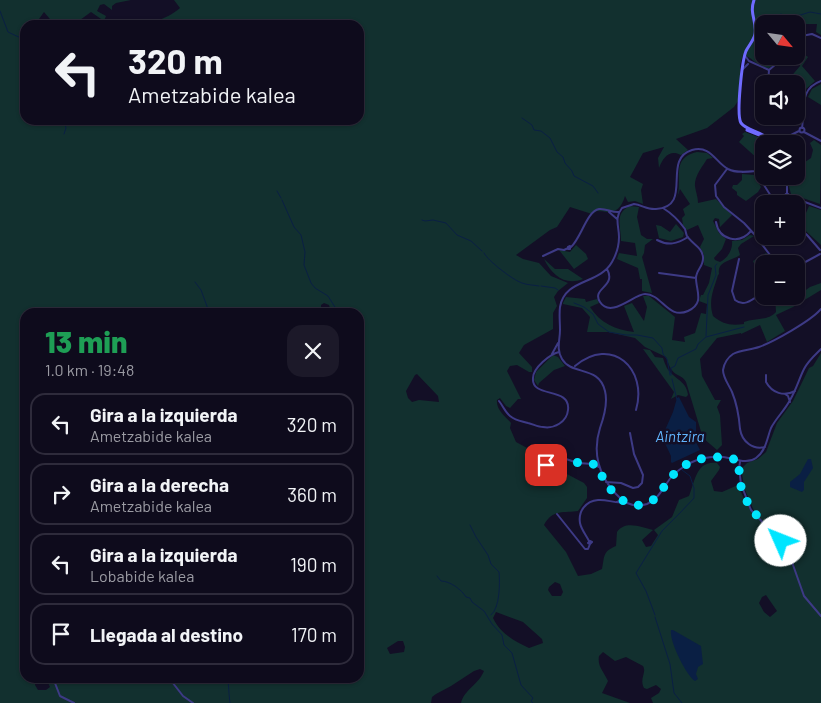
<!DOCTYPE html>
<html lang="es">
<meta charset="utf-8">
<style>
body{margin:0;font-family:Barlow,sans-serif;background:#1c1929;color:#f1f3f6;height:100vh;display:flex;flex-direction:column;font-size:19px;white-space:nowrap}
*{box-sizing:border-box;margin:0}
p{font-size:16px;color:#9b9ba3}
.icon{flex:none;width:28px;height:28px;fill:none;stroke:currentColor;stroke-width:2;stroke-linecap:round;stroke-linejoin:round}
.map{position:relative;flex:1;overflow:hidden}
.drawer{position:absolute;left:20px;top:308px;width:344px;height:375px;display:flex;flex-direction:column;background:#0e0b1c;border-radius:15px;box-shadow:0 1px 4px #0004,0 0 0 1px #2e2b3b}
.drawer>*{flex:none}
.guide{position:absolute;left:20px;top:20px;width:344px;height:105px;border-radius:15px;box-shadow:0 1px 4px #0004,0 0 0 1px #2e2b3b;background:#0e0b1c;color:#f1f3f6;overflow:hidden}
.needle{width:32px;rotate:119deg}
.fabs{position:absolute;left:755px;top:15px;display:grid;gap:10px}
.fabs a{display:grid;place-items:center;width:50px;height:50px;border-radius:10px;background:#0e0b1c;box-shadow:0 1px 4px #0004,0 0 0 1px #2e2b3b;font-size:25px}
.pin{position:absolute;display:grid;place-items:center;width:42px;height:42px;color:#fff;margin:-21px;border-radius:10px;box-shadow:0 2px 8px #0006}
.me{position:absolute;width:55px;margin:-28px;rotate:314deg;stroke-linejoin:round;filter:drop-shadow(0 0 4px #0008)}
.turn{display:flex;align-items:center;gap:18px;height:105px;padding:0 25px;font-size:22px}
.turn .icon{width:65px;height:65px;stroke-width:2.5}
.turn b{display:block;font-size:35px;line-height:42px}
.round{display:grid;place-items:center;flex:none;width:52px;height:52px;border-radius:15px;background:#1c1929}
.headline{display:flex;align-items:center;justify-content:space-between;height:85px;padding:0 25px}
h1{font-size:30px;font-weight:800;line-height:38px;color:#1e9e55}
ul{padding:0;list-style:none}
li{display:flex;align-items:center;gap:15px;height:62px;margin:0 10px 8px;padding:0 15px;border:2px solid #2e2b3b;border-radius:15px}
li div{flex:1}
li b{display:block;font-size:19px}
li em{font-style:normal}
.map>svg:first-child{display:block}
</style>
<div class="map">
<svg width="821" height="703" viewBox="0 0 821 703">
<rect width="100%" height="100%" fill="#130f26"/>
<path fill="#12302f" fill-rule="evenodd" d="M0,0H131L116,3L112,6V10L104,4L100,5L97,11L106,16L104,21L91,12L80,20L78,24L80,25H55L44,12L39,19L40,25H25V120H359V25H135C142,22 148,23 155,21C164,19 173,14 180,8L174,0H821V35L816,32L817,24H764V56H776L773,65L769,68C756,67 753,57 743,55L740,65V85L738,101L734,107L707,128L676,139L688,150L681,155C670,149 663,157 659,168L658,158L664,147L643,153L630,177L643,184L641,190L643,204L635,201L628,202L625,196C620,213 612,213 597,211L592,214L570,207L557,227L550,230L516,255L523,259L539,263L551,276L568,283L558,291L554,297L557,306L553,313V329L524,345L519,353L532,367V372H529L517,365L510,366L507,371L521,399H518L510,408L506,406L500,398L497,400C496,410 505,416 511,423L510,428L516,442L529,449L535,460L546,468L553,471L565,473L584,483L587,487V498L578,511C565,513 552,509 544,525L566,552L578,576L591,574L602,569C605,556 602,552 616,546L617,532C625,520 641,527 653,530L642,540L646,547L651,546L658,535L654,530L672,517L679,500L689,496C695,482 696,460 717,463L720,467L719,470L711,481L714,491L722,492L738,485L745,501L755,513L745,490L741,469L747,463L758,459L766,452L777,423L793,401L809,368L813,366L821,353V703H653L651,698L659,693L661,689L656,685L647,689L644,688C639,678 647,673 643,666L626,657L615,661L603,652L599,656C597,666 604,672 608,681L602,693L630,703H461C464,690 479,684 484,671L480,669L474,671L451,686L436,694L432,697L431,703H0ZM324,303L329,305L331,312H359V678H46L50,687L46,690H38L35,685L36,678H25V477L22,475L20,469L25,466V312H321V305ZM417,374L438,396L439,402L419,400L412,402L408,398L406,391L415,375ZM555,582L560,584L563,592L561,596H552L548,590L549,587ZM766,595L777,611L770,617L764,612L759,603L762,597ZM496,612L523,622L542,639L543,643L529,648C514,641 500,633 493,618ZM398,641H403L405,647L404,652L390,654L387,648Z
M803,37L804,54L808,57L802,66L815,81L806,89L789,79L800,66V62L794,56H796V39Z
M821,84V105L808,97L812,89Z
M745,132L758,137L765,143L764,149L758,159L739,142L744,136L742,134Z
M814,140L821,145L820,204L791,194L788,183L792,176H796V164L803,159L805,162L811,158L813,150L810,143Z
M697,152L707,153L713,158L707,159C702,167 694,177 695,186C696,193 698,197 698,203L716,199L732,215L720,227L719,219L715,218L713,221L719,233L726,239L722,249L714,258L715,260L720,262C728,258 733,249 732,241L742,240L750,235L754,236L741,244L738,248L740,255C731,261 717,261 719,274L718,275C714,289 708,300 713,316C723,324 730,326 744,324V322C755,318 768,321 776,312L775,296H777L779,304L785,305L810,287L821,283V290L793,307L776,315L785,331L767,342L760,325L741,334V333L717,338L700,359L702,376L715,400H721L717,407L720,415L722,445L717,450L703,438L686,382C683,377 681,377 676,374C671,371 668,363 666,357L645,347L635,338L608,332H587L590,317L582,308L563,304V303L566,297L585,299L586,302L597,299L599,303L590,307C600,323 616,330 634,332L624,306L632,303L644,321L647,307L643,296H649L675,317L672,340L685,342L684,337L695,333L701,313L706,314L707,304L699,301L701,295H703L709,283L712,268L704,265V255L700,247L704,239L698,225L687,230L683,225L682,218L685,215L683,209L690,204L680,189L677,198C683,180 670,158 697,152Z
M742,174L754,175L761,187L758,192L746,201L737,195V192L732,188L733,185H737L742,180Z
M630,206L639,207L637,217L641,235L647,239H653L645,245L644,253L642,257L652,293L642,291V279H640L638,268L617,259L619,253L637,256L635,243L621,241C621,227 614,213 630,206Z
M796,206L797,208L804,210L803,212L806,213L809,206L821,210V245L796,222Z
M676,224L684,233L683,237L671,241L659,238L656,225L661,226L670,232Z
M576,245L586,254L588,259L574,269L559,250L570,252Z
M766,253L777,264H764V276L758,273L753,261Z
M544,259L555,269H568L583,279C566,286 552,276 544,259Z
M643,349L650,350L655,357L663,358C664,361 665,364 666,366C671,378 687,380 688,395L686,397L678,395L671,399L674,392Z
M553,355L558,357L565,366L554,370L539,383L538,386L534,380L536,372Z"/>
<path fill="#0a1f44" d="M679,397L689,417L696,422V442L700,450L672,463L671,462V456L662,437L673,412L677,398Z
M808,459H811L813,468L804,482V490L802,492L790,487V482L800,474Z
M671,630H673L701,646L703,664L698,667L696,674L698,679L695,681C686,675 669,641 671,630Z"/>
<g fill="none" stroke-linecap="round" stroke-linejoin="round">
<path stroke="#0a1f44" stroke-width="1" d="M0,11L8,32L25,40
M781,14L791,18L810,12L821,14
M522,118L532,125L534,130L541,131L550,138L557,152L563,157L565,163L572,171L574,176L593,186L598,193
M64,120L66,128L64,134
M277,191L281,198
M282,200L294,227L301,235L305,252L304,265L311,283L315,288L328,296L338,312
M422,220L425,221L433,220L446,223L457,235L471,241L482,251
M484,253C488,261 513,280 522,283C527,285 534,285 539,286
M195,282L201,290L208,309L212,312
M541,286L555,288L558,290
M574,303L584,307L593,314L598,324L609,332L626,335H637L653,338L662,348L663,354L667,359L670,375
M706,336L708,295L716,275L715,266L717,264
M671,375V368L675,366L678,358L696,349L698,344L706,337L744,327
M672,379L677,400
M679,514L694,498V488L690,476L682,470
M470,525L476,537L488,555L491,564L499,572C500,583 500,608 491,615
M437,576L441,581C450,581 462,590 466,597L470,598L472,602L484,611L492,624L502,635L504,645L512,653L521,685L533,698L531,701L533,703
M655,615L646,591L636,573L662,531L679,514
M655,617L670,664L674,693L682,703
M228,678L229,693
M229,694L230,703"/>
<path stroke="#3d3a85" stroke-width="2" d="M796,37L812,34L821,38
M746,57L749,61L769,70L776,64L778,56
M743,69L748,64
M768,84L769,70
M761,104L764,99
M799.5 130a2.5 2.5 0 1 1 5 0a2.5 2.5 0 1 1-5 0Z
M802,128C805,108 799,89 821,81
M804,132L821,141
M773,144L799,131
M778,144L786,138
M796,144L804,147V152L796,161
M727,169L715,185L716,196L724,207L744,223L755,235L773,259L780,264
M756,169L758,170V172L755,171Z
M758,169L764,153
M755,171C746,172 736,173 728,169C715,162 711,145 692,150C661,159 694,207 656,209C648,210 642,205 634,204L622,208C614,218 619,226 619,237C619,246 616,255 612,262C599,285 565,278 560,307C559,314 560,322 560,330C560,340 556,349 562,359C572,376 599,365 605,391C608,403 604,417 600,428C592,453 599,476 616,494C624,503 635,508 647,504C659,499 664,486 672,476C677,471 683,467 690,463C700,458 712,456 723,457C734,458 746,465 756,458C766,451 767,438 771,428C776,418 785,410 790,400C796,390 799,379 804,369C808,361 815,355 821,349
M758,172L762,182L776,204
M787,193V181L789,176
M787,193L789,195L788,197L785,195Z
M789,196L821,208
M777,204L785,196
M609,212L617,219
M716,222C719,240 739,245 751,231
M796,225L807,235L820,250
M657,240C668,246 677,244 688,237
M570,246V249H568V247Z
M571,247C581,238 587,211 599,209C606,208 612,213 619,212
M543,256L558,249L564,250L568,248
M739,259L732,291L735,300C745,308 754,298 764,292
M796,265L798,267L796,269
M798,266L820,254
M607,269C617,287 591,288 600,302C611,319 634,294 645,294C662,294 668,320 688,311C705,303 696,291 696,278C696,270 704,266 703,257C702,247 692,244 687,236C686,234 686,232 685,229C680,222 671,213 663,208
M659,273L696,278
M552,354L558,343
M575,366C612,335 648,369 636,410
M766,375V382C772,393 784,397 795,391
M785,394L788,396L790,402
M499,401C503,406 505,412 510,416C516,421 521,421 528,423C533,424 538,427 543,427C554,429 567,422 568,410C571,386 531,399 533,378C533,368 550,354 559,352
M765,447C753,450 742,442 740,429C739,416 737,404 732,392C729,385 723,378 723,370C724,364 727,358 733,354C740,350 750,350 759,347C773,342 811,321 821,309
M541,462L551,465L566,459L578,463L593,464L599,467
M740,462L739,468L741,484L751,510L787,548L804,596L821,616
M606,482L621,483L633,488L638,487L642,483L643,475L634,454L630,433
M617,502L622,500
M557,514L585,549H588L590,544
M589,541C586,535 581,529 580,523C578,511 586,501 598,500C608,499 614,504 626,502
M590,541L592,542L590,544L588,543Z
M53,678L60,696L74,703
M169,678L183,696L193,703"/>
<path stroke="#6f6bff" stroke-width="3" d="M754,0C749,14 757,21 755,34C754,40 749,45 746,51C742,61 736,115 741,123C748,132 764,131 773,144
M747,130L762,136L769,144
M770,139L778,141"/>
</g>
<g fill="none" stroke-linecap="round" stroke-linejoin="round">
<path stroke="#00e5ff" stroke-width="9" stroke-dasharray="0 16.2" d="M546,465C554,465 558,461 565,460C570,459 577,463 583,464C587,464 594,463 598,466C600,468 601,473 602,476C609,490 624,507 640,505C657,504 662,487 673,475C689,457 717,453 740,461C734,497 759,519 781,541"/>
</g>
<g text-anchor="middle" stroke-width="5" stroke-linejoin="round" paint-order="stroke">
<g font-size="15" font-style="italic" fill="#62b6ff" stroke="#130f26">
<text x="680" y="442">Aintzira</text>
</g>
</g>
</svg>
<div class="fabs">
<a><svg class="needle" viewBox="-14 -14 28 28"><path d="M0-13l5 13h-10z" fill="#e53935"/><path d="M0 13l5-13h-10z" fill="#9b9ba3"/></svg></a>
<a><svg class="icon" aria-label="sound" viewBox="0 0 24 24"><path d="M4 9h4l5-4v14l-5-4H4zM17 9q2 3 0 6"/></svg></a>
<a><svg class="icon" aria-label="layers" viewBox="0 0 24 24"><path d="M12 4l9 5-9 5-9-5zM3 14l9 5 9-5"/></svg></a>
<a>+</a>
<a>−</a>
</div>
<div class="pin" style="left:546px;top:465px;background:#d93025"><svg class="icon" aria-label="arrive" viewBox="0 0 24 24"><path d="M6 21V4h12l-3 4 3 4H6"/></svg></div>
<svg class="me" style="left:781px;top:541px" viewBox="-20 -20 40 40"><circle r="19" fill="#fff"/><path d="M0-13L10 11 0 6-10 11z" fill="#00e5ff"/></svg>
<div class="guide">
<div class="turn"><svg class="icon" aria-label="left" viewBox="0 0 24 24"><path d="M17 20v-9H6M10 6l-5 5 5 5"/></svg><div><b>320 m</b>Ametzabide kalea</div></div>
</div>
<section class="drawer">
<div class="headline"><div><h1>13 min</h1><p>1.0 km · 19:48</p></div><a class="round"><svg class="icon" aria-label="close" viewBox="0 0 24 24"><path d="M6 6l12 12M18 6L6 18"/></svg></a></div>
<ul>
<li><svg class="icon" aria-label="left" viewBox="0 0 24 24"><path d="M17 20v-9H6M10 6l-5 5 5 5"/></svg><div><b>Gira a la izquierda</b><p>Ametzabide kalea</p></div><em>320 m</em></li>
<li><svg class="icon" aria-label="right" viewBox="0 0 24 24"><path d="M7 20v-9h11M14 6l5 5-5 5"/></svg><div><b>Gira a la derecha</b><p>Ametzabide kalea</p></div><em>360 m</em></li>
<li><svg class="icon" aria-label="left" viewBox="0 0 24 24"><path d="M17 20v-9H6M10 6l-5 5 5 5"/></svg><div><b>Gira a la izquierda</b><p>Lobabide kalea</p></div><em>190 m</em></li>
<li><svg class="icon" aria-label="arrive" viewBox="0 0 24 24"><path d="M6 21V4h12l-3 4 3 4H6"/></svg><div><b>Llegada al destino</b></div><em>170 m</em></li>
</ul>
</section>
</div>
